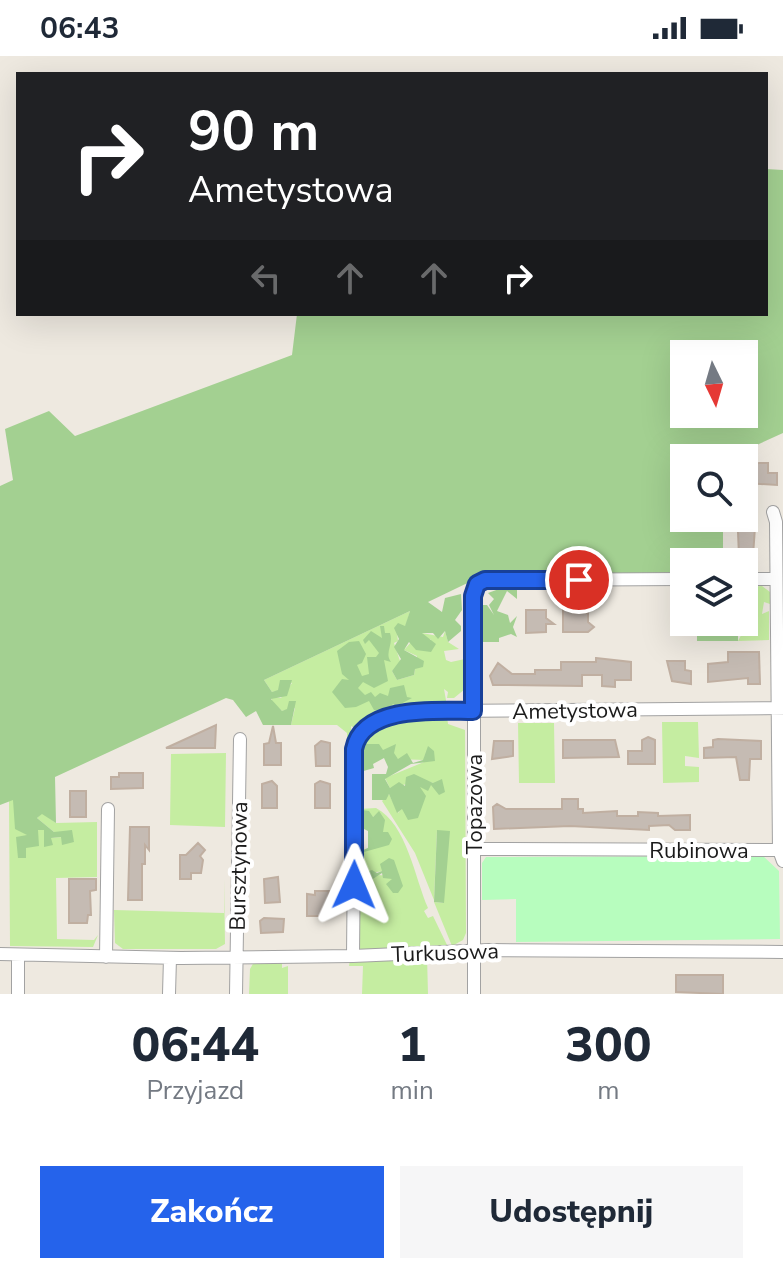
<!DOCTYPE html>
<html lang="pl">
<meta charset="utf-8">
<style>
body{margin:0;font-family:"Nunito Sans",sans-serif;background:#f6f6f7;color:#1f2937;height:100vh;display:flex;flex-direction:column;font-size:30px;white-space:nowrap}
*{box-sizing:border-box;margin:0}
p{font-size:26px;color:#747a83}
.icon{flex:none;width:44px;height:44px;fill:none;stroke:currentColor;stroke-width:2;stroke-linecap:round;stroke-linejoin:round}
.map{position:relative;height:938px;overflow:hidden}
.drawer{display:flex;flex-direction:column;background:#fff;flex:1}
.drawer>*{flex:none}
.banner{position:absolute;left:16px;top:16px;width:752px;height:244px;border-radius:0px;box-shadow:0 8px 32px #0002;background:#202124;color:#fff;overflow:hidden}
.needle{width:52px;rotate:175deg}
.fabs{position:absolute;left:670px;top:284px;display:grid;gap:16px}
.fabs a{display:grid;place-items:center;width:88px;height:88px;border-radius:0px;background:#fff;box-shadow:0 8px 32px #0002;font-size:40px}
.pin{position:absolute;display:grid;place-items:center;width:68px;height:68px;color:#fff;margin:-34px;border:4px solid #fff;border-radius:50%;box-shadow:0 2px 8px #0007}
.me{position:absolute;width:88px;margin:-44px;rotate:1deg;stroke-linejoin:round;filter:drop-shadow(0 0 6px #0008)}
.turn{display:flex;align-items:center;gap:28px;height:168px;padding:0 40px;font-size:36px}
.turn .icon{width:104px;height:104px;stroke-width:2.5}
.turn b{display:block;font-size:56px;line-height:68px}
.lanes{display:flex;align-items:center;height:76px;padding:0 40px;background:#0003;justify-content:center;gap:40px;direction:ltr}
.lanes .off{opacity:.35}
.eta{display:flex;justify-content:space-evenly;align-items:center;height:136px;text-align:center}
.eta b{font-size:48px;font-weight:800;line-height:56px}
.action{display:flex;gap:16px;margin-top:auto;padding:16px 40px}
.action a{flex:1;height:92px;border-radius:0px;background:#2563eb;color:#fff;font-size:32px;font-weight:800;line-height:92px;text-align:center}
.action a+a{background:#f6f6f7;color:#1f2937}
.status{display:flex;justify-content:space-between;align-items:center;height:56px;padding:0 40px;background:#fff;direction:ltr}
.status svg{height:22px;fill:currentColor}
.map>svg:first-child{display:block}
</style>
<div class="status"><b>06:43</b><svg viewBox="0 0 49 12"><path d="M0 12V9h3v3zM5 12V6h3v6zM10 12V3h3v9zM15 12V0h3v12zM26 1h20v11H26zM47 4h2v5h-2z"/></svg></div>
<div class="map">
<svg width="783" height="938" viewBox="0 0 783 938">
<rect width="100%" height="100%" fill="#eee9e0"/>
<path fill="#c5eda1" d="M762,530L770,536V548L764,546L762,558L769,555V584L738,585L747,568L737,566H744V546L750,540L749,533L744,531Z
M410,555L406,569L397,577L398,585L394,587L401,608L392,615L397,624L414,619L417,600L404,594L402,588L405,593L411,586L423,593L431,583H425L422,577L443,581L445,575L448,586L459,593L444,595L446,604L451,606L465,603V633L454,642H447L448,636L444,633L447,650L358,674L351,670L352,699L347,702V677L337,669H291L295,652L282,655L272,646V641L281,642L292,627L283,625L278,635L272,636L264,624Z
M447,660L448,668L465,674L466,877L463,884L452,890L434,846L443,847L437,774L434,844L415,797L382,745L389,738L398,757L420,730L433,727L424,724L390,732L385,722L424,706L426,694L424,704L398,703L365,689L364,706H360C360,701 358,692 360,687C371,659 423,661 447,660Z
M662,666H698L699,702L685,700V710L699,711V726L663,727Z
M518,667H554L555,727H519Z
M226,697L225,771L170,769L171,698Z
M13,743L29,780L25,792L37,774H44L50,782L62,781V788L74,785L54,776L37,762L42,757L56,767L97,766V821L56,822L57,883L94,884L98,879L93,891L10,890L9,744Z
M376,752C407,768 415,823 428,852L424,855L428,862L433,860L448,891L365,896L358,892L356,834L376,819L396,820L383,815L360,819L364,796L382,776L379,756L373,761L359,760V753Z
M224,823L225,888L216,893H123L115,887L114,854L224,857Z
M427,900L428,938H362L363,910H349L350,904Z
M254,906H282V912L288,910V938H249L250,913Z"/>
<path fill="#a3d091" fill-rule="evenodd" d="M766,113L783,114V377L728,402H684V462H723V506H684V519L482,520L428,546L442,556L445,542L461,538L462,554L455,564L461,570V575L448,586L445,575L438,583L433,577H422L436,588L431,596L416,594L409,586L404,594L424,605L423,611L415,613L414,619L397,624L392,615L401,603L394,591L399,583L394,572L398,567L405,570L410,555L264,624L272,636L278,634L280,624H292L287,640L271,643L282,655L287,653L289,645H296L291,669H263L256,655L246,661L233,644L226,642L55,721L56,767L42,758L37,762L54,776L72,774L74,786L62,789L61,781L51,782L53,789L44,791V774H38L39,790L26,792V802H18L16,781L27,779L15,773L13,744L0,749V430L13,424L5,373L49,355L75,380L292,299L297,258H766ZM684,298H744V358H684Z
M499,533H517V543L507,535L497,555L508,559L510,567L517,560L513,571L517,581L511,578L499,582V586H481L480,549H487L494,559L489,549L494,543L488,537Z
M752,565L754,568L748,571V575L738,579V585H697V566H725L723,570Z
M380,570H384L385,577H390C394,588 384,597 391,606L384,604L388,625L374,632L363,626L358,632L365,639L371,636L375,641L380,637L388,640L390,632L404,629L407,641L412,642L397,650L393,648L387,654H374L369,645L356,651L345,652L332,636L342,623L349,624L342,618L337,595L349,586L359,585L366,598L362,607L357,609L362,620L369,618L367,601H376L379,597L369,584L365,588L363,584L371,575L382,582Z
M365,688H379L383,694L396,688L394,697L398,703L407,697L413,707L423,704L428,690L434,695L435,705L411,708L385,723L390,732L399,726L405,730L406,721L414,718L433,727L442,723L445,736L439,739L431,729L428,735L420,731L426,740L418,762L408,764L402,753L397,757L389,738L386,744H372V718H386L388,711L384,702L373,708L374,712L360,716Z
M362,754L369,755L373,761L379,755L385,764L383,776H388L392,783L389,789L364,796L361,818L372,814L377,817L382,815L380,808L389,802L394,804L403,830L398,837H393L386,828L392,823L383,822L382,817L356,834L358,796L368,792V775L358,770Z
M437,774L450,775L444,847L434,846Z"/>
<path fill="#b7fdbe" d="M763,800L779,815L780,883L516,886V843L482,844V807L486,801Z"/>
<path fill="#c5bbb3" stroke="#c0afa1" stroke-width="2" d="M759,407H768V417H777V429L746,427V410Z
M746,468L755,471L753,500H739L738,476Z
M563,549H574V557H588V566L594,571L588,576H563Z
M526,554H546V562L554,568H546V576L526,577Z
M728,596H759L760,628H748V622L708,626V608L728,606Z
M596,602L631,606V624H615V631L602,630V619H582V630L505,629H493L490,620L498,607L512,618H535V614H561V606H596Z
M667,605H685V614L691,615V628L672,625Z
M216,669L215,692H166Z
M273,670L276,687H281V709H264V688L269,687Z
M648,681L655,684V708H628V695H642V684Z
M718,683L761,685V703H750L749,724H740L736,701L704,702V692L713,691V684Z
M563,684H615L619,701L563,702Z
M321,685L330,687V710H316L315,690Z
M494,685H513V700L492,703Z
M119,717H143V732L111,733V721H119Z
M272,725L277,730V752H262V728Z
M320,725L330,728V752H315V728Z
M70,735H86V761H70Z
M562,743H578V753H583V757L617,755V760H638V756L658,757V760L690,759V774H675L669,769L649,770V774L570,770L494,773L493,751L497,748L506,753H562Z
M130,771H149V794L145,789V808H142V844H128Z
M198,787L205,794L200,800L203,804L201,817H191V823H180V799H186Z
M278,821L280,846L265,847L264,823Z
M69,823H96V834L90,835L91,859H88L87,867H69Z
M315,835H329L326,860H307V838L315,839Z
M264,862L284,863L283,876L261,877L260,865Z
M676,919H723V938L676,936Z"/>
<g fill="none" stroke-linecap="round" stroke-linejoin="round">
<defs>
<path id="minor" d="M773,456L776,466L779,794L783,805
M744,523H776
M474,793L779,794
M0,898L181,902L353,900L489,894L783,896
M18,899V938
M353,900L355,690C369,655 412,656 443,655L783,652
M106,901L108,753
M169,938L170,902
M236,938L240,683
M474,938V531L485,524L684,523"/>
</defs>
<use href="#minor" stroke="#a2a2a2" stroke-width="14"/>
<use href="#minor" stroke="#fff" stroke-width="12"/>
</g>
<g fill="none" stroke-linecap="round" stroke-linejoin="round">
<defs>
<path id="route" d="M354,829V693C363,648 440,655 473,655V540L477,528L485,524H579"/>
</defs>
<use href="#route" stroke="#184099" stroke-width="20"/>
<use href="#route" stroke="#2563eb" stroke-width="14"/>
</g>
<g text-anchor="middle" stroke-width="8" stroke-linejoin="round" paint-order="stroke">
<g font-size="22" fill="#1b1b1b" stroke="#fff">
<text transform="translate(575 654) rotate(-1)" y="8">Ametystowa</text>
<text transform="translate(474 748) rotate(-90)" y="8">Topazowa</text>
<text x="699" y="802">Rubinowa</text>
<text transform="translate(238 810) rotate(-89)" y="8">Bursztynowa</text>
<text transform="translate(445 896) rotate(-2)" y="8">Turkusowa</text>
</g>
</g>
</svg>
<div class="fabs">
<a><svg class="needle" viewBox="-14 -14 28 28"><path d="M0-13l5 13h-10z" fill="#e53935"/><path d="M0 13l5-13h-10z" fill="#747a83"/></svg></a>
<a><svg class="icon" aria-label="search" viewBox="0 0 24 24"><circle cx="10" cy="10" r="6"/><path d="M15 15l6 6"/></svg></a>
<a><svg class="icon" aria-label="layers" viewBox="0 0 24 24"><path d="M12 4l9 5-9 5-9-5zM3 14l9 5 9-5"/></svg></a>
</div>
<div class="pin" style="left:579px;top:524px;background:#d93025"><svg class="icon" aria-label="arrive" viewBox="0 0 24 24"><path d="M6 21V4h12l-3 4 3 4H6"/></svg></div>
<svg class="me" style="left:354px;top:829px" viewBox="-20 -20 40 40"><path d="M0-17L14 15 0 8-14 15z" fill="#2563eb" stroke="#fff" stroke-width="4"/></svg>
<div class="banner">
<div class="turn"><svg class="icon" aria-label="right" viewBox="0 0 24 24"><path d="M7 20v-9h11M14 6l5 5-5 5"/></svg><div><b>90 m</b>Ametystowa</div></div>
<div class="lanes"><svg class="icon off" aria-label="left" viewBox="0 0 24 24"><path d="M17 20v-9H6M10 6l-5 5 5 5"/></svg><svg class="icon off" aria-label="ahead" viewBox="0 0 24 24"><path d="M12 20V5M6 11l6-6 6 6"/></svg><svg class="icon off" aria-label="ahead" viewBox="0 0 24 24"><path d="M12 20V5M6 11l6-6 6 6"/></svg><svg class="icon" aria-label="right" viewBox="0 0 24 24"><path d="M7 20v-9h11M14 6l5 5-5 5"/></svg></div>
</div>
</div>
<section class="drawer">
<div class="eta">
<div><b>06:44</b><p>Przyjazd</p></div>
<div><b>1</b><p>min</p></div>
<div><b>300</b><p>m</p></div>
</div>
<div class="action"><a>Zakończ</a><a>Udostępnij</a></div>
</section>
